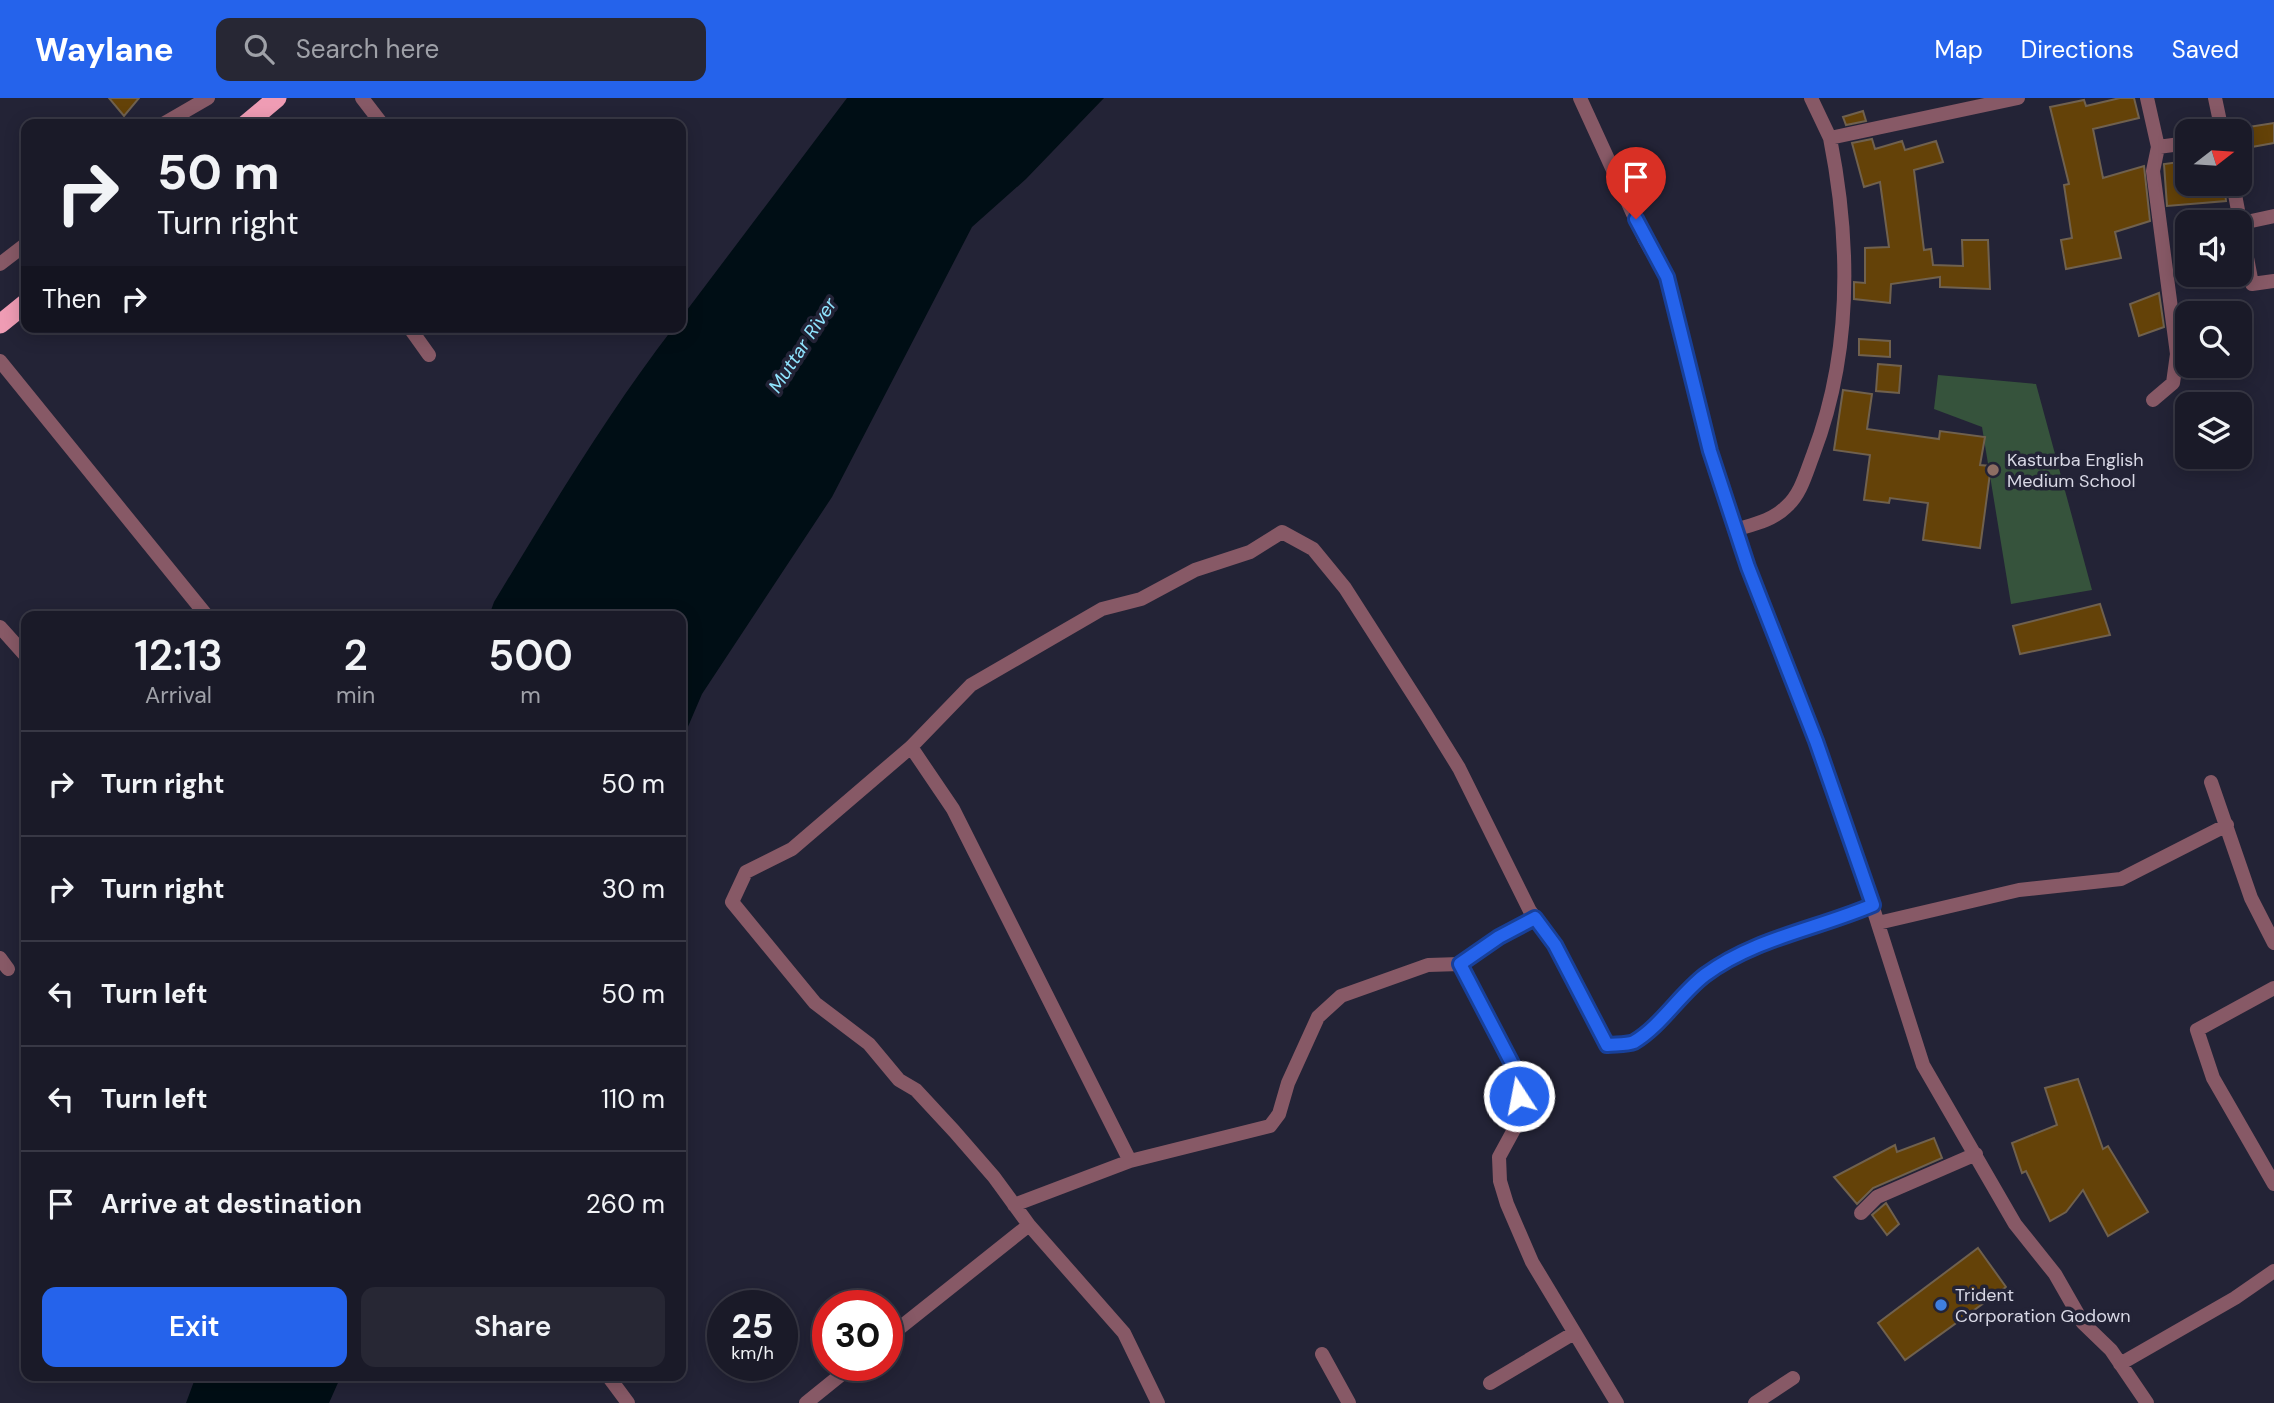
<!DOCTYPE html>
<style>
body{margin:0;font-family:"DM Sans",sans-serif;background:#272734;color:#f1f3f6;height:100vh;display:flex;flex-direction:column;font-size:26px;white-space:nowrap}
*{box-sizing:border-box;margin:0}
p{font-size:23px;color:#9fa1a8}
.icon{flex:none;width:38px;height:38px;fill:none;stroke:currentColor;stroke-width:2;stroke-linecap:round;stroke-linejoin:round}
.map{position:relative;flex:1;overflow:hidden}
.side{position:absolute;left:21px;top:513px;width:665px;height:770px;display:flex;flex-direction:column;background:#1a1a28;border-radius:14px;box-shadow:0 4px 18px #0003,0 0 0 2px #383845}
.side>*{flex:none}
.hud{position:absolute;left:21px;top:21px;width:665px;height:214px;border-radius:14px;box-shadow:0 4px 18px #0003,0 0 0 2px #383845;background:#1a1a28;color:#f1f3f6;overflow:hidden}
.needle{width:46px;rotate:73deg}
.fabs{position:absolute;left:2175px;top:21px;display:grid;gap:14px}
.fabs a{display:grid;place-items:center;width:77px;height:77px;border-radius:14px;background:#1a1a28;box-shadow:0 4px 18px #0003,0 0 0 2px #383845;font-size:35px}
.speed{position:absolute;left:707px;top:1192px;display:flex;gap:14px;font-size:35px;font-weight:700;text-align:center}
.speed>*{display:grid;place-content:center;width:91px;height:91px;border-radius:50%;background:#1a1a28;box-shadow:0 4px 18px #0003,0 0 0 2px #383845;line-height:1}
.speed small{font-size:18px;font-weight:400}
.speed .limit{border:10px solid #d22;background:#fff;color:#111}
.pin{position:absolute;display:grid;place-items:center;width:60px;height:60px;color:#fff;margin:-72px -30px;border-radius:50% 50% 50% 0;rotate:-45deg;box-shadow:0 0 7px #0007}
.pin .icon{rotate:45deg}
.me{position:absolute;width:77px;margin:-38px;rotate:349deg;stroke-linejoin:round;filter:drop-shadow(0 0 5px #0008)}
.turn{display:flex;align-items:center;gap:24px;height:147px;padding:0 21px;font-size:32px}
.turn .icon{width:91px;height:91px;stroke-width:2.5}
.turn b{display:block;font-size:49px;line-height:60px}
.then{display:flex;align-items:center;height:66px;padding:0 21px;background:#0003;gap:14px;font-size:26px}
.eta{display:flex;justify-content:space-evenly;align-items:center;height:119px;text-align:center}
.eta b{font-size:42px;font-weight:600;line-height:49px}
.primary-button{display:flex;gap:14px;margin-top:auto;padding:14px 21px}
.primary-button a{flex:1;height:80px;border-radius:14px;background:#2563eb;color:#fff;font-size:28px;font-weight:600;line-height:80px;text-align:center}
.primary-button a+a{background:#272734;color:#f1f3f6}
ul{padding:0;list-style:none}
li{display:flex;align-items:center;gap:21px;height:105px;padding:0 21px;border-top:2px solid #383845}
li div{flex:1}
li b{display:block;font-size:26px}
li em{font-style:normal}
header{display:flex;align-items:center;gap:42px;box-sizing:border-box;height:98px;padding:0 35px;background:#2563eb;color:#fff}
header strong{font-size:33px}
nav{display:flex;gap:38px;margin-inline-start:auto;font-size:24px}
.search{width:490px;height:63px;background:#272734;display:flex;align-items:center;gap:18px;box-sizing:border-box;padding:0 24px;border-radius:14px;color:#9fa1a8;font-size:26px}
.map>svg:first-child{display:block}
</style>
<header>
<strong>Waylane</strong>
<div class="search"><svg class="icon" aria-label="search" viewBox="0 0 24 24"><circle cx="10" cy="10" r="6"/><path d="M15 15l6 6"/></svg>Search here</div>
<nav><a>Map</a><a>Directions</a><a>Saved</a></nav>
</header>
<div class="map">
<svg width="2274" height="1305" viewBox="0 0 2274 1305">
<rect width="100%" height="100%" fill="#232336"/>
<path fill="#36533c" d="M1938,277L2036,286L2092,492L2011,506L1982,329L1934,311Z"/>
<path fill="#000e15" d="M847,0H1104L1026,81L972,129L832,399L702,596L681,645V518H489L494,504C551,410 607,316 674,229H681V220Z
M196,1278H341L329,1305H186Z"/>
<path fill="#644208" stroke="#70614e" stroke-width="2" d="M109,0H139L124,18Z
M2120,0H2134L2139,20L2093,31L2103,80L2144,68L2150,123L2115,134L2121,160L2066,171L2061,142L2072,140L2064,87L2069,86L2050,9L2084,2L2086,8Z
M1863,13L1866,23L1846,27L1843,19Z
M2274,25V45L2246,50L2242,30Z
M1872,41L1875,51L1902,43L1905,52L1936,43L1943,64L1914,72L1924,152L1931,151L1933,167L1963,168L1962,142H1988L1990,191L1940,189V179L1891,186L1890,205L1854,201V184L1865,185V150L1889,149L1880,84L1864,89L1852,45Z
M2188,63V86H2224L2226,103L2167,108L2164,66Z
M2159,195L2164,229L2139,238L2130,206Z
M1859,241L1890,243V259L1859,257Z
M1878,266L1901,268L1899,295L1876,293Z
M1843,292L1872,296L1867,331L1939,341L1940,333L1985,339L1980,367L1991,368L1980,450L1923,442L1928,405L1890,400L1889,405L1864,402L1870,357L1834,352Z
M2100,506L2110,537L2020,556L2013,528Z
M2078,981L2103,1051L2108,1048L2148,1114L2108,1138L2083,1092L2066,1114L2050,1123L2026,1073L2022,1075L2012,1045L2057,1027L2045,990Z
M1934,1040L1942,1060L1873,1090L1857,1106L1834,1079L1895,1047L1897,1054Z
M1886,1105L1899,1126L1887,1137L1872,1117Z
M1978,1150L2006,1189L1905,1262L1878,1225Z"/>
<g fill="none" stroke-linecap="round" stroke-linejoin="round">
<path stroke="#875966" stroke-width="14" d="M362,0L382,26
M1580,0L1645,142L1667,179L1710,353L1748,469L1816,643L1857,760L1923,967L2015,1126L2055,1176L2083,1225L2111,1252L2147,1305
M1811,0L1830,40
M2147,0L2158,49L2188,45
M2215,0L2222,33
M163,26L208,0
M2233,86L2252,186L2274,183
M2242,125L2274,118
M0,166L26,146
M409,229L429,257
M0,263L207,518
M2153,302L2173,285L2177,256L2153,73L2158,49
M1738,431C1755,426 1773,422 1786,409C1801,396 1806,375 1813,357C1852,255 1851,146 1830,40L2018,0
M0,529L26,558
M911,649L953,711L1130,1063
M2211,684L2251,800L2274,845
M1878,825L2019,792L2121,781L2227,727
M0,860L8,871
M1460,866L1519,979L1517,1026L1499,1059L1500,1083L1507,1106L1532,1164L1617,1305
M2274,890L2197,932L2213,980L2274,1086
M1014,1107L1130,1063L1270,1028L1279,1016L1288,985L1318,919L1341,898L1428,867L1460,866L1499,839L1535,820
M1861,1115L1877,1099L1976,1056
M887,1240L1029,1127
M1322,1256L1349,1305
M2120,1266L2235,1200L2274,1173
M608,1278L628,1305
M1490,1285L1574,1235
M806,1305L853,1267
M1158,1305L1124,1235L1029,1127L994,1079L954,1033L916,992L899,982L869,946L815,905L732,804L746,774L792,751L911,649L971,587L1102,511L1141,501L1195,472L1250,454L1282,434L1313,451L1345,490L1425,615L1459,670L1530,813L1555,847L1607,947C1615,946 1627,947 1634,944C1661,929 1680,896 1705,877C1755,840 1817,832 1873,807
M1755,1305L1793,1280"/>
<path stroke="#ef9cb4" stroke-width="19" d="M246,26L277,0
M0,226L26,205"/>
</g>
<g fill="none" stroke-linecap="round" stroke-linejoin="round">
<defs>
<path id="route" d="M1519,998V979L1460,866L1499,839L1535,820L1555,847L1607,947C1615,946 1627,947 1634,944C1661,928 1680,896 1705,877C1755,840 1817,831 1873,807L1816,643L1748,469L1710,353L1667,179L1636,121"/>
</defs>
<use href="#route" stroke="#184099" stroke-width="18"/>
<use href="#route" stroke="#2563eb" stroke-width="12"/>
</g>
<circle fill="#8d6e63" stroke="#232336" stroke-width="2.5" cx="1993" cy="372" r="7"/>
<circle fill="#3f7fe0" stroke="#232336" stroke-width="2.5" cx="1941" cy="1207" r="7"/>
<g text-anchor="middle" stroke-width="7" stroke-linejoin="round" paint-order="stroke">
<g font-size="18" fill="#d8d8e5" stroke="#232336" text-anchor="start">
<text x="2007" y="368">Kasturba English<tspan x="2007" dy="21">Medium School</tspan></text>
<text x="1955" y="1203">Trident<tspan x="1955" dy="21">Corporation Godown</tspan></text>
</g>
<g font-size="19" font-style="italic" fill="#90e5ff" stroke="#232336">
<text transform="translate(802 247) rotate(-57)" y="7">Muttar River</text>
</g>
</g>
</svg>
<div class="fabs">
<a><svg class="needle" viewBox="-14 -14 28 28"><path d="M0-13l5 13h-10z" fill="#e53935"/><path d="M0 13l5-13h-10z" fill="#9fa1a8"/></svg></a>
<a><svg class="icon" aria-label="sound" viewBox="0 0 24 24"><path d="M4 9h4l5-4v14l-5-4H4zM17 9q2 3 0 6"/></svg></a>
<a><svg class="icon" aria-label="search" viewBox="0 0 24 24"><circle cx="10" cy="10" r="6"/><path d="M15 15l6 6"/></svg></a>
<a><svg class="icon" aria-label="layers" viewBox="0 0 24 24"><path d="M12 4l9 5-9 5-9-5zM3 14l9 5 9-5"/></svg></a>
</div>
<div class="speed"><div>25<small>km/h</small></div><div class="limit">30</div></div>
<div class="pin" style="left:1636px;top:121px;background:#d93025"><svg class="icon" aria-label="arrive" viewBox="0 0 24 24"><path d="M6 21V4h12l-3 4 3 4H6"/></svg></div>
<svg class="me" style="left:1519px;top:998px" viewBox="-20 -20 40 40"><circle r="17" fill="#2563eb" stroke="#fff" stroke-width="3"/><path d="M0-11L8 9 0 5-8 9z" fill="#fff"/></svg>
<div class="hud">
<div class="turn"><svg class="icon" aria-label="right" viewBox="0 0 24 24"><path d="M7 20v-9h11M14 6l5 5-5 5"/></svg><div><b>50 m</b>Turn right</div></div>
<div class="then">Then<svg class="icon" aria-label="right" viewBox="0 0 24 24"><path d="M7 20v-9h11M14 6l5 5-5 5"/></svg></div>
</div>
<section class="side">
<div class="eta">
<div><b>12:13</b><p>Arrival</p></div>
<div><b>2</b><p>min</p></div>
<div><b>500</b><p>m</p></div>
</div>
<ul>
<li><svg class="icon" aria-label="right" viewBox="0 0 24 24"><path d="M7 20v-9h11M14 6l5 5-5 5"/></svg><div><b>Turn right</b></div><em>50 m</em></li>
<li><svg class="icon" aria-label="right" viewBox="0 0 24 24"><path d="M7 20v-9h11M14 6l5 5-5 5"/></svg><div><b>Turn right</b></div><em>30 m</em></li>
<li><svg class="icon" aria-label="left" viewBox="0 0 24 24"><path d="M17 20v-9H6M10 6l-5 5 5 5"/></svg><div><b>Turn left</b></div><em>50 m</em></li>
<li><svg class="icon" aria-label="left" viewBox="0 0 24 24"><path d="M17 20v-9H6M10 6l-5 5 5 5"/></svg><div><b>Turn left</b></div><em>110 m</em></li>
<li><svg class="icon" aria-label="arrive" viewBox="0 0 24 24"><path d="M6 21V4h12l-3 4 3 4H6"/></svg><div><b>Arrive at destination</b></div><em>260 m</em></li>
</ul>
<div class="primary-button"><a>Exit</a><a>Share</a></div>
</section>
</div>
